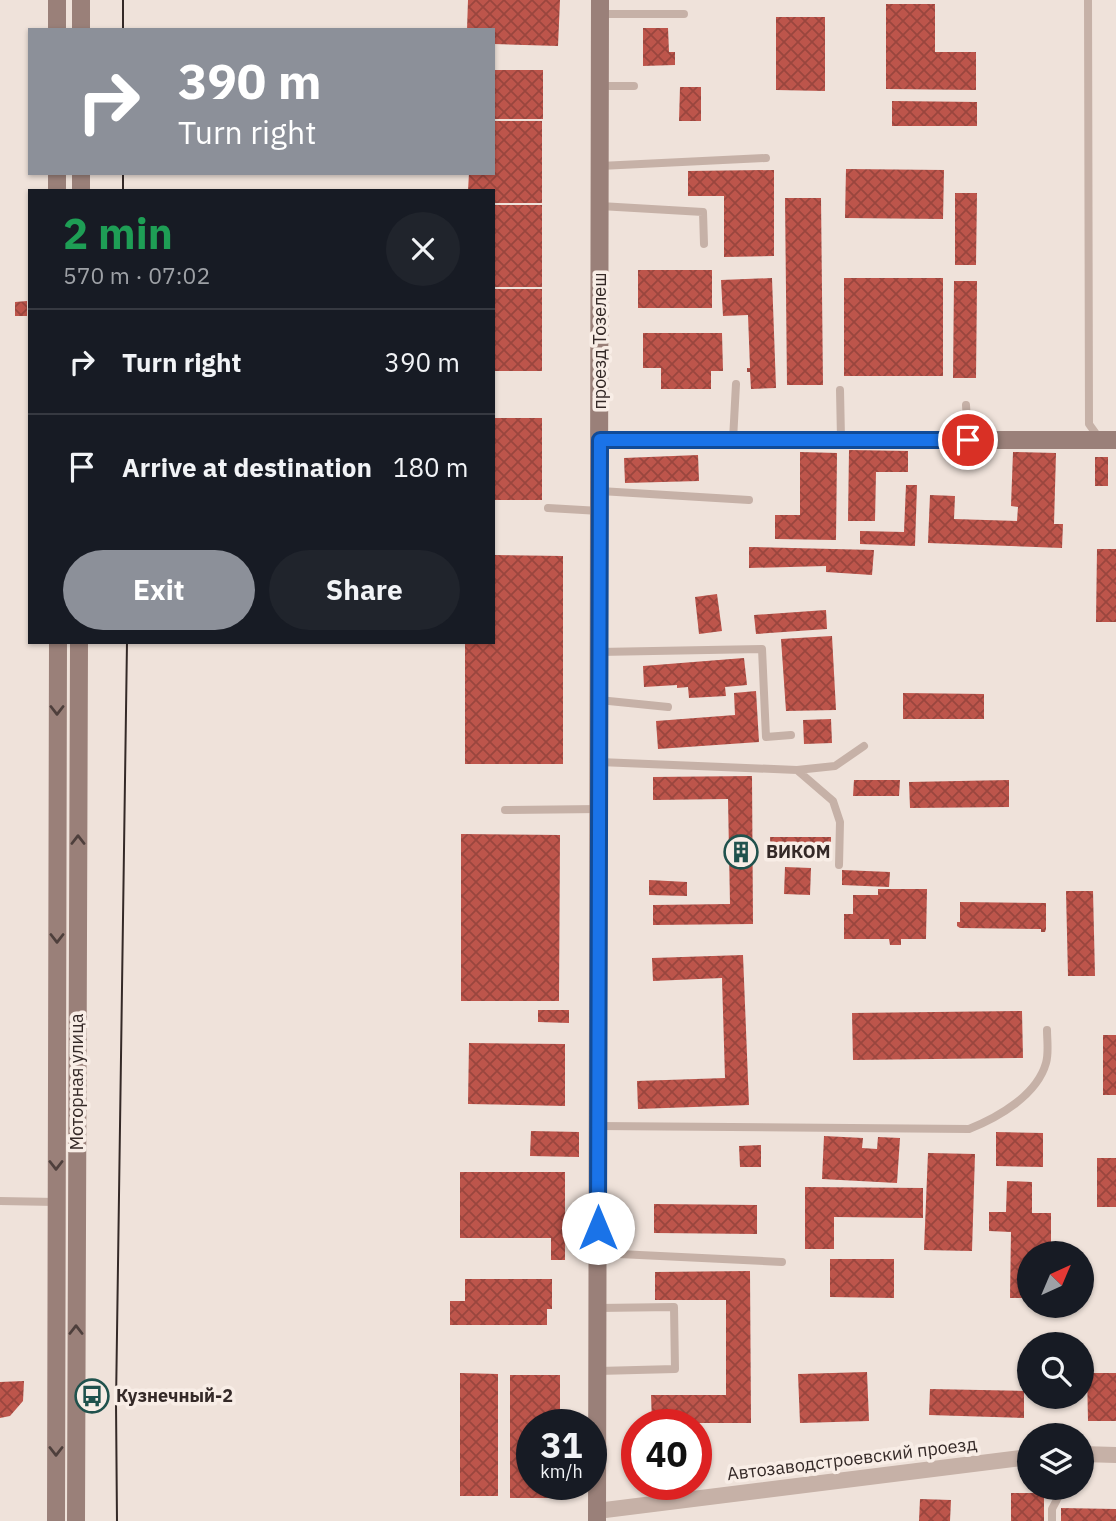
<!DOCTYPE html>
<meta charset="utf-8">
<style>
body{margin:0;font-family:"IBM Plex Sans",sans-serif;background:#20242c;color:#f1f3f6;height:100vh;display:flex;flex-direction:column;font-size:26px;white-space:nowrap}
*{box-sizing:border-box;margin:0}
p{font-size:23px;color:#9ea1a6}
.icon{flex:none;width:38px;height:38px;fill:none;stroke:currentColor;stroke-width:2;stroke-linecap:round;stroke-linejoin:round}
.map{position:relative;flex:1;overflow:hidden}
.details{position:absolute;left:28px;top:189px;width:467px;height:455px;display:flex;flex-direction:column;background:#171b24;border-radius:0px;box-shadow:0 2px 5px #0004}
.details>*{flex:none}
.guide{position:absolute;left:28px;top:28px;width:467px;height:147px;border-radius:0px;box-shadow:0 2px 5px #0004;background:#8c9099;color:#fff;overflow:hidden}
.needle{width:46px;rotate:44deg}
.fabs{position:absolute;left:1017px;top:1241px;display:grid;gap:14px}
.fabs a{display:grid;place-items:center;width:77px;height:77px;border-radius:50%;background:#171b24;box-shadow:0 2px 5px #0004;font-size:35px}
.speed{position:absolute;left:516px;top:1409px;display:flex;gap:14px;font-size:35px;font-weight:700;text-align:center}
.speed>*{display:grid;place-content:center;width:91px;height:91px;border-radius:50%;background:#171b24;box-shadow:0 2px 5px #0004;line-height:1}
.speed small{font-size:18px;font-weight:400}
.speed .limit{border:10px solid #d22;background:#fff;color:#111}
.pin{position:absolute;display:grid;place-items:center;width:60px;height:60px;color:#fff;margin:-30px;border:4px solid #fff;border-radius:50%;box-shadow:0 2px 7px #0007}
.me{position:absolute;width:77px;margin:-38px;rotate:0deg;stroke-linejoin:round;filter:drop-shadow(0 0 5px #0008)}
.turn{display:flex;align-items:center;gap:24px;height:147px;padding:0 35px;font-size:32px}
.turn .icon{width:91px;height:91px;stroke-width:2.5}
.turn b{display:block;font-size:49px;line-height:60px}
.round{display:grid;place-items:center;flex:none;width:74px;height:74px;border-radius:37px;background:#20242c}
.summary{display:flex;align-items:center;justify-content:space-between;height:119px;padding:0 35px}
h1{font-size:42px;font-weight:800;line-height:52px;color:#1e9e55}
.button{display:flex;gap:14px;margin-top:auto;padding:14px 35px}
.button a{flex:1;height:80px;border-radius:42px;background:#8c9099;color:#fff;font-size:28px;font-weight:800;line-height:80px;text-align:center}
.button a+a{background:#20242c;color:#f1f3f6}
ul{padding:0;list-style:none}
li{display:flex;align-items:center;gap:21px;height:105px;padding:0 35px;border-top:2px solid #363941}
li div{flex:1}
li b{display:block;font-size:26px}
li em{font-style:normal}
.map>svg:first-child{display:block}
</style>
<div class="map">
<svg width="1116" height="1521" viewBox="0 0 1116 1521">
<defs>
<pattern id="building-cross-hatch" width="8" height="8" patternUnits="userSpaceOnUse" patternTransform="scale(1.75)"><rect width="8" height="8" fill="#bd554b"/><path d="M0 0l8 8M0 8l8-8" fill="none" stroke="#9a463e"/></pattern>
</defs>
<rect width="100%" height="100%" fill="#efe2da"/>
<path fill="url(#building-cross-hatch)" d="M468,0H560L558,46L494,44V30H467Z
M886,4H935V52H976V90L886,89Z
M776,17H825V91L776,90Z
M643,28H668L669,52H675V65L643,66Z
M494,70H543V119H494Z
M680,87H701V121H679Z
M892,101L977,102V126H892Z
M494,121H542V203H494V191H468L469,173H494Z
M846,169L944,170L943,219L845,218Z
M774,170V256L724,257V196H688V171Z
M955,193H977L976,265H955Z
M785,198H821L823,385H787Z
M494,205H542V287H494Z
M638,270H712V308H638Z
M772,278L776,388L751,389L750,372H747V368H750L748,315L723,316L721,280Z
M844,278H943V376H844Z
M954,281H977L976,378H953Z
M494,289H542V371H494Z
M27,301V316H15V302Z
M643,333H722L723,371H711V389H661V368H643Z
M494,418H542V500H494Z
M849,450L908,451V472H876L875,521H848Z
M800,452L837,453L836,540L775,539V515H800Z
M1013,452L1056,453L1054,524H1063L1062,548L928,543L930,495L955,496L954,519L1017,521L1018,507L1011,506Z
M698,455L699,481L625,483L624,458Z
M1095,457H1108V486H1095Z
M906,485H917L915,546L860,544V531L904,532Z
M749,547L874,550L872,575L826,572V566L749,568Z
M1097,549H1116V622H1096Z
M494,555L563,556V764H465V642H494Z
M717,594L722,631L699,634L695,597Z
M826,610L827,629L756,634L754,615Z
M832,636L836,710L786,711L781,639Z
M744,658L747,685L725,687L726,696L689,698L688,687L677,688V685L644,687L643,666Z
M756,691L759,742L658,749L656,721L735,715L734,693Z
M903,693L984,694V719H903Z
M831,719L832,743L804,744L803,720Z
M752,776L753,924L653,925V905L730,904L728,799L653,800V777Z
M854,780H900L899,796H853Z
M1009,780V807L910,808L909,782Z
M461,834L560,835L559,1001H461Z
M770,837H831V857H771Z
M785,867L811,868L810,895L784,894Z
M842,870L890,872L889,887L842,885Z
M649,880L687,882V896L649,895Z
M878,889H927L926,939H901V945H890L889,939H844V914H853V895H878Z
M1066,891H1093L1095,976H1068Z
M960,902L1046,903V929L1045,932H1041V929L960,928L957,926V922H960Z
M743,955L749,1105L638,1109L637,1081L725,1078L722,978L653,981L652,958Z
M538,1010H569V1023L538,1022Z
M1022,1011L1023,1058L853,1060L852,1013Z
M1103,1035H1116V1095H1103Z
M469,1043L565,1044V1106L468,1104Z
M531,1131L579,1132V1157L530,1156Z
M996,1132L1043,1133V1167L996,1166Z
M824,1136L863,1138L862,1148L877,1149L878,1137L900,1138L897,1183L822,1179Z
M761,1145V1167H740L739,1146Z
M928,1153L975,1154L972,1251L924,1250Z
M1097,1158H1116V1207H1097Z
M460,1172H565V1260H551V1238H460Z
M1007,1181L1032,1182V1213H1051V1253H1029V1298H1010L1011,1232L989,1231V1212H1006Z
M805,1187L923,1188V1218L834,1217V1249H805Z
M654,1204L757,1205V1234L654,1233Z
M830,1259H894V1298L830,1297Z
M750,1271L751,1423H652L651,1395H726V1300H655V1272Z
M465,1279H552V1309H547V1325H450V1301H465Z
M867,1372L869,1421L800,1423L798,1374Z
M460,1373L498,1374V1496H460Z
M1087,1373H1116V1421H1088Z
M510,1375H560V1424H532V1484H560V1498H510Z
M24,1381L23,1401L10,1416L0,1418V1382Z
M930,1389L1024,1391V1418L929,1415Z
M1011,1493H1044V1521H1011Z
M920,1499L951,1500L950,1521H919Z
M1061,1508L1116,1509V1521H1061Z"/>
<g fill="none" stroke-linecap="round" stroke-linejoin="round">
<path stroke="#c6b1a7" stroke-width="8" d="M1088,0L1089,424L1099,438
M600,14H684
M600,86H634
M600,166L766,158
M600,206L703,212L704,244
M840,390L841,439
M966,405L968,440
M733,440L736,384
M600,491L749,500
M548,508L600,511
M599,652L762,649L766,737L791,735
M599,700L668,707
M599,762L797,770L833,801L840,822L839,865
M797,770L835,766L864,746
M505,810L599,809
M598,1126L969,1129C999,1117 1037,1095 1046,1063C1049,1053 1047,1040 1047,1030
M0,1201L56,1202
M598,1253L782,1262
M598,1371L675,1369L674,1307L598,1308
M1052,1521V1509L1063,1488"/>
<path stroke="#c6b1a7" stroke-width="16" d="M1082,1454L1116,1455
M597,1511L1029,1457"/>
<path stroke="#9a8079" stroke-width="18" d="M57,30V0
M81,30V0
M57,173V191
M81,191V173
M600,440H1116
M56,1521L58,642
M76,1521L79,642
M597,1521L600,0"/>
<path stroke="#342927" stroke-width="2" d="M123,30V0
M123,191V173
M117,1521L116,1403L127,642"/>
</g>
<defs><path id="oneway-chevron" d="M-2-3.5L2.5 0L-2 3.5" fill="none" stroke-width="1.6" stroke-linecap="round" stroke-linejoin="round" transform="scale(1.75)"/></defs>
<g stroke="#4e3f3c">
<use href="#oneway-chevron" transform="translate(57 710) rotate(90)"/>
<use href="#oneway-chevron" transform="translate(78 840) rotate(-90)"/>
<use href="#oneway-chevron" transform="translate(57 938) rotate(90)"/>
<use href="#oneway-chevron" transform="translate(56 1165) rotate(90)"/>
<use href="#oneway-chevron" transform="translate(76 1330) rotate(-90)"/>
<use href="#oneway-chevron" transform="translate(56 1451) rotate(90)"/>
</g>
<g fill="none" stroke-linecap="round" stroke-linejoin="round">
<defs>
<path id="route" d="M598,1228L600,440H968"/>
</defs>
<use href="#route" stroke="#114b97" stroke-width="18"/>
<use href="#route" stroke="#1a73e8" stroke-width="12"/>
</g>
<defs>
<symbol id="building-ring" viewBox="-11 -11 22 22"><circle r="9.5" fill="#f8ede6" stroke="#20524d" stroke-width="1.5"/><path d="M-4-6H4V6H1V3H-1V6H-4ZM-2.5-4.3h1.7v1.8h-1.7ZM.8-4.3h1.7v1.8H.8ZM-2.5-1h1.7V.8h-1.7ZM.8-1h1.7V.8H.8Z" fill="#20524d"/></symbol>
<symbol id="bus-ring" viewBox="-11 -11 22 22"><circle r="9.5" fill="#f8ede6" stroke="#20524d" stroke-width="1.5"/><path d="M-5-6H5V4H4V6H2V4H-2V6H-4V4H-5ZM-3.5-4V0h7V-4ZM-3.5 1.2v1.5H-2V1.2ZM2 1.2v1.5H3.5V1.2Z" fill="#20524d"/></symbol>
</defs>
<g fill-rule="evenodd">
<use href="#building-ring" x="722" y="833" width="38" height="38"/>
<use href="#bus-ring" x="73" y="1377" width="38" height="38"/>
</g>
<g text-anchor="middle" stroke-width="7" stroke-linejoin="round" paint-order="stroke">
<g font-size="18" fill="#342927" stroke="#f8ede6">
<text transform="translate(600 341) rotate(-90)" y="6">проезд Тозелеш</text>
<text transform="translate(77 1082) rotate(-90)" y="6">Моторная улица</text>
<text transform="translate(852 1459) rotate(-7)" y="6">Автозаводстроевский проезд</text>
</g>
<g font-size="18" font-weight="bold" fill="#342927" stroke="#f8ede6" text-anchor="start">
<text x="766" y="858">ВИКОМ</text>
<text x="116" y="1402">Кузнечный-2</text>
</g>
</g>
</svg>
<div class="fabs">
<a><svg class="needle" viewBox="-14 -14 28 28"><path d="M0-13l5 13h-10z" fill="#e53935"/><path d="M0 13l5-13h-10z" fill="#9ea1a6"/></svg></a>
<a><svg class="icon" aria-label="search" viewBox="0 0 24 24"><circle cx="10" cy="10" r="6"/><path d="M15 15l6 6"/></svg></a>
<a><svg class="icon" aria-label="layers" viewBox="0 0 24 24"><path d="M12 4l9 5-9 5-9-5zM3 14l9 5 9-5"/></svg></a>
</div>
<div class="speed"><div>31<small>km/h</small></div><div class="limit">40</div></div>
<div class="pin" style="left:968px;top:440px;background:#d93025"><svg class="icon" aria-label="arrive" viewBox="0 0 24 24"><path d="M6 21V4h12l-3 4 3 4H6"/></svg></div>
<svg class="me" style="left:598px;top:1228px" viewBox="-20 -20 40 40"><circle r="19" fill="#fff"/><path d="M0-13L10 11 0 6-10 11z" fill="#1a73e8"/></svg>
<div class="guide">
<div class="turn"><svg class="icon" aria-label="right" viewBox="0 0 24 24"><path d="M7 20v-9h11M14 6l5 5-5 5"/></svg><div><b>390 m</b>Turn right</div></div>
</div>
<section class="details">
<div class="summary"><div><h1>2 min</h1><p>570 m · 07:02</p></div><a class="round"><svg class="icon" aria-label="close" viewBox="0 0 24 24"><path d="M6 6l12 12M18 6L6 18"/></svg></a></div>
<ul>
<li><svg class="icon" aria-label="right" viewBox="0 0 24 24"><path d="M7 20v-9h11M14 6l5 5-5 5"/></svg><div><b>Turn right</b></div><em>390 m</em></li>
<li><svg class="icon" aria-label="arrive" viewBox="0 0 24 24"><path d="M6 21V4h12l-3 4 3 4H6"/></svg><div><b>Arrive at destination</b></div><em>180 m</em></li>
</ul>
<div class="button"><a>Exit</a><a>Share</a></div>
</section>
</div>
